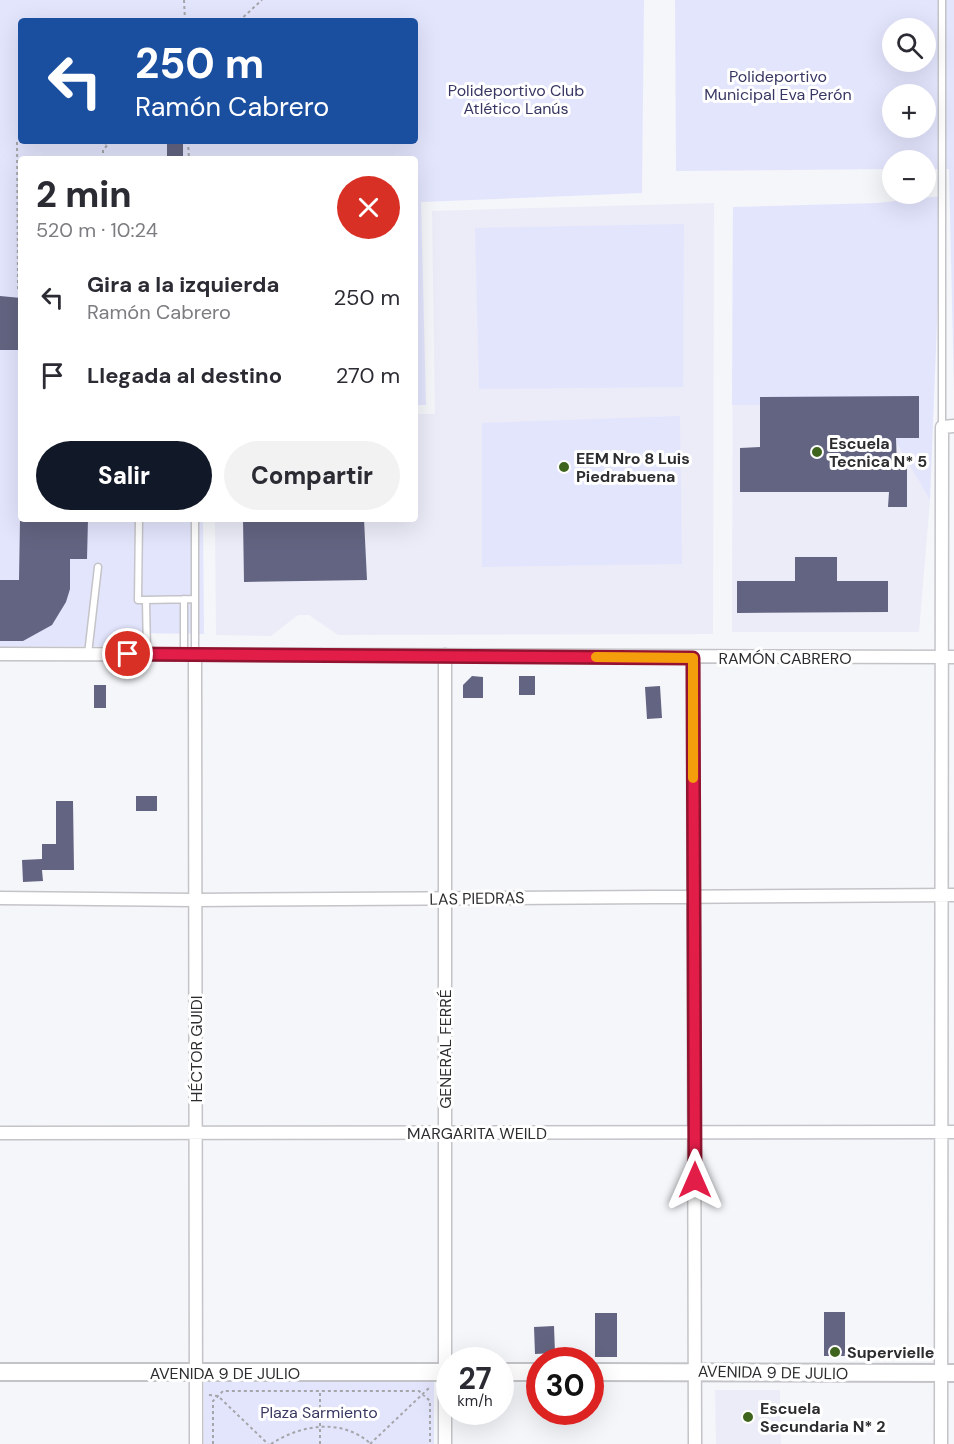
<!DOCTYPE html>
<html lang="es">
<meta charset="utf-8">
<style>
body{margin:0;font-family:"DM Sans",sans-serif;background:#f2f2f3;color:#2b2b33;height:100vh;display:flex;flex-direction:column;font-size:22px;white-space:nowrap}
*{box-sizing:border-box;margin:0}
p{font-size:20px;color:#7c7c81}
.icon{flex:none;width:33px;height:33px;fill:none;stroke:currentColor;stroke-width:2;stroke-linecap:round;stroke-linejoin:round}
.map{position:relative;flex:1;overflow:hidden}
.sheet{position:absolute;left:18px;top:156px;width:400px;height:366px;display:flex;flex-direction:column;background:#fff;border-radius:6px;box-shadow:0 6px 24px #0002}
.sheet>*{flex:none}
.top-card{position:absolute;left:18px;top:18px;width:400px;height:126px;border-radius:6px;box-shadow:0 6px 24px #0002;background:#1a4fa0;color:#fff;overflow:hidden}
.buttons{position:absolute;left:882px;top:18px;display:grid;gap:12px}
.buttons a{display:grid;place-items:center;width:54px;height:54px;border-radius:50%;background:#fff;box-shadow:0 6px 24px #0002;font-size:30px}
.speed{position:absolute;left:436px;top:1347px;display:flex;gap:12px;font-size:30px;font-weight:700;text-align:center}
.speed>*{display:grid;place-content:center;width:78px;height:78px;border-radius:50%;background:#fff;box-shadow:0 6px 24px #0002;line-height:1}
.speed small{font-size:15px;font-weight:400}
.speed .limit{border:9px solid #d22;background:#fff;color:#111}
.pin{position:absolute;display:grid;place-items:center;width:51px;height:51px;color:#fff;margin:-26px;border:3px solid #fff;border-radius:50%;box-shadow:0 2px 6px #0007}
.me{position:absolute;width:66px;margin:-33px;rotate:0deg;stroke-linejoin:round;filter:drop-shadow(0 0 4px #0008)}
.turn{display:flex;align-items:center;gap:21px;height:126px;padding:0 18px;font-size:27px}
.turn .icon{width:78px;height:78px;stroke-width:2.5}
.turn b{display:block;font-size:42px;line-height:51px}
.round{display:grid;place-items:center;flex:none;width:63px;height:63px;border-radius:32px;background:#f2f2f3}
.headline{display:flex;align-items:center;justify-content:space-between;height:102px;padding:0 18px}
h1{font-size:36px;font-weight:800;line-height:45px}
.cta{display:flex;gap:12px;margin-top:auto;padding:12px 18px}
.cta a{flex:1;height:69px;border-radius:36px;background:#111827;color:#fff;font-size:24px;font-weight:800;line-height:69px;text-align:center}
.cta a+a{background:#f2f2f3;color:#2b2b33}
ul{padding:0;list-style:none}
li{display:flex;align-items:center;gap:18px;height:78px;padding:0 18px}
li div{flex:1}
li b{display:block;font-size:22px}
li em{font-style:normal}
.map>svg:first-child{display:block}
</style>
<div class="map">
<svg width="954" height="1444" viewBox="0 0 954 1444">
<rect width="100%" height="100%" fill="#f5f6fa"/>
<path fill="#ebecf8" d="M714,203L713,634L338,635L309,615H298L271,636L216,635L215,519H416V414H435L432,211Z
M733,207L874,405L930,500L919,632H732Z
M715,1390H780L781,1444H716Z"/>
<path fill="#e3e5fd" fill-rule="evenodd" d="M0,0H644L642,193L421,202L426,405H416V159H21V519H203L204,634L129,633L130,646L0,647ZM21,21H416V141H21Z
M675,0H954V392L949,169H926V160H892V169L676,171ZM892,28H926V62H892ZM892,94H926V128H892Z
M942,196L930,500L874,405H732L733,207L877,203Z
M684,224L683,387L479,389L475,228Z
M680,416L682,564L482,567V423Z
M434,1379V1444H204V1380Z"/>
<path fill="#636481" d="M167,141H183V159H167Z
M0,296L21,298V350H0Z
M919,396V438H896L897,467H907V507H888L889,492H740V448L760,447V397Z
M20,519H88L87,559H70V589L66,602L52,625L23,641H0V580H19Z
M243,519H364L367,580L244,582Z
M795,557H837V581H888V612L737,613V581H795Z
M472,676L483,677V698H463V685Z
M519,676H535V695H519Z
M94,685H106V708H94Z
M660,686L662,718L647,719L645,687Z
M136,796H157V811H136Z
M56,801H73L74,870H42L43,881L23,882L22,860L42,859V844H56Z
M824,1312H845V1356H824Z
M595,1313H617V1357H595Z
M554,1326L555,1353L535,1354L534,1327Z"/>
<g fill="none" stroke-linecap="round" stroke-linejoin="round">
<defs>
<path id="lane" d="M942,0V427
M139,519L138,600H146L147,654
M195,519V654
M146,600L195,599
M88,654L98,567
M184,654V599"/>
<path id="street" d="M0,654L954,657
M195,654L196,1444
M445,655V1444
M693,658L695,1444
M0,898L195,900L954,895
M0,1133L954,1132
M941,1444L942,427L954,426"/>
<path id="secondary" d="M0,1372H450
M501,1372H540
M591,1372L954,1373"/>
</defs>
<use href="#lane" stroke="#c4c4c8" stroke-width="9"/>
<use href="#street" stroke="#c4c4c8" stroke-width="15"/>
<use href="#secondary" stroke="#c4c4c8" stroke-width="20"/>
<path stroke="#a5a6a9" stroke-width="2" stroke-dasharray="3 3" stroke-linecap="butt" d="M184,0L185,21
M239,21L262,0
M98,141L107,144
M188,141L189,159
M103,159V150L111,141
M18,289L17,141H42
M209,1395L218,1396L268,1444
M213,1444V1401L223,1391H419L430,1401V1444
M271,1444C302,1424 342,1418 371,1444
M320,1444V1390
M370,1444L429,1388"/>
<use href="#lane" stroke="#fff" stroke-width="6"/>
<use href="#street" stroke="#fff" stroke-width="12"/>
<use href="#secondary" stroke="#fff" stroke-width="16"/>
</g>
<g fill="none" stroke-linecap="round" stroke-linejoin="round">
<defs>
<path id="route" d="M128,654L693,658L695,1180"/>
</defs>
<use href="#route" stroke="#92132f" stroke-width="15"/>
<use href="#route" stroke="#e11d48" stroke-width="10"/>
<path stroke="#f59e0b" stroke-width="10" d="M596,657L693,658V778"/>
</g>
<g fill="#3f641d" stroke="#fff" stroke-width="2">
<circle cx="817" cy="452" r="6"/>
<circle cx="564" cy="467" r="6"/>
<circle cx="835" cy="1352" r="6"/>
<circle cx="748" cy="1417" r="6"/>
</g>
<g text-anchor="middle" stroke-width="6" stroke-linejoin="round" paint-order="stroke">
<g font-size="16" fill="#383763" stroke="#fff">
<text x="778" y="82">Polideportivo<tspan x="778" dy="18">Municipal Eva Perón</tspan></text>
<text x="516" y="96">Polideportivo Club<tspan x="516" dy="18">Atlético Lanús</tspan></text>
<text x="319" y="1418">Plaza Sarmiento</text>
</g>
<g font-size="16" font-weight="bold" fill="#2d2d2f" stroke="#fff" text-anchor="start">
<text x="829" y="449">Escuela<tspan x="829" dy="18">Tecnica N* 5</tspan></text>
<text x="576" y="464">EEM Nro 8 Luis<tspan x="576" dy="18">Piedrabuena</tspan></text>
<text x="847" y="1358">Supervielle</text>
<text x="760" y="1414">Escuela<tspan x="760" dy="18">Secundaria N* 2</tspan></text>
</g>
<g font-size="16" fill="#2d2d2f" stroke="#fff">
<text x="785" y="664">RAMÓN CABRERO</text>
<text transform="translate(477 898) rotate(-1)" y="6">LAS PIEDRAS</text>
<text transform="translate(196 1049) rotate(-90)" y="6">HÉCTOR GUIDI</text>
<text transform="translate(445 1049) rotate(-90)" y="6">GENERAL FERRÉ</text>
<text x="477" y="1139">MARGARITA WEILD</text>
<text transform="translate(773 1372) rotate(1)" y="6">AVENIDA 9 DE JULIO</text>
<text x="225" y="1379">AVENIDA 9 DE JULIO</text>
</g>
</g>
</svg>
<div class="buttons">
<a><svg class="icon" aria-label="search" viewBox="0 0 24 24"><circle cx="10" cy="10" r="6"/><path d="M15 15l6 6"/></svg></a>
<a>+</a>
<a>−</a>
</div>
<div class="speed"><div>27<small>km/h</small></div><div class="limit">30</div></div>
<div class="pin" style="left:128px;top:654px;background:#d93025"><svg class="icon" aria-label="arrive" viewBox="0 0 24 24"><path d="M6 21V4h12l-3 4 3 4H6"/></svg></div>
<svg class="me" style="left:695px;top:1180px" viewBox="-20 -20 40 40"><path d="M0-17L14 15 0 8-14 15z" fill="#e11d48" stroke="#fff" stroke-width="4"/></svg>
<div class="top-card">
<div class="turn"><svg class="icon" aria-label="left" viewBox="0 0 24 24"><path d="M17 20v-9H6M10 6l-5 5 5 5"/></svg><div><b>250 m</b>Ramón Cabrero</div></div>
</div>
<section class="sheet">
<div class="headline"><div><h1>2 min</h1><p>520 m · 10:24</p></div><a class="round" style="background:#d93025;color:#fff"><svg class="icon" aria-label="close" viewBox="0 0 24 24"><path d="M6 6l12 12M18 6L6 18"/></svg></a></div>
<ul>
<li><svg class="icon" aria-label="left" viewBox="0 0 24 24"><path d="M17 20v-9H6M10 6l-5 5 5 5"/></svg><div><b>Gira a la izquierda</b><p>Ramón Cabrero</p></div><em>250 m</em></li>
<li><svg class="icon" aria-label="arrive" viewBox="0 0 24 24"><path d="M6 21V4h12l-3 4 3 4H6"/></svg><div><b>Llegada al destino</b></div><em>270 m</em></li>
</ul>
<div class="cta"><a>Salir</a><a>Compartir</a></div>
</section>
</div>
